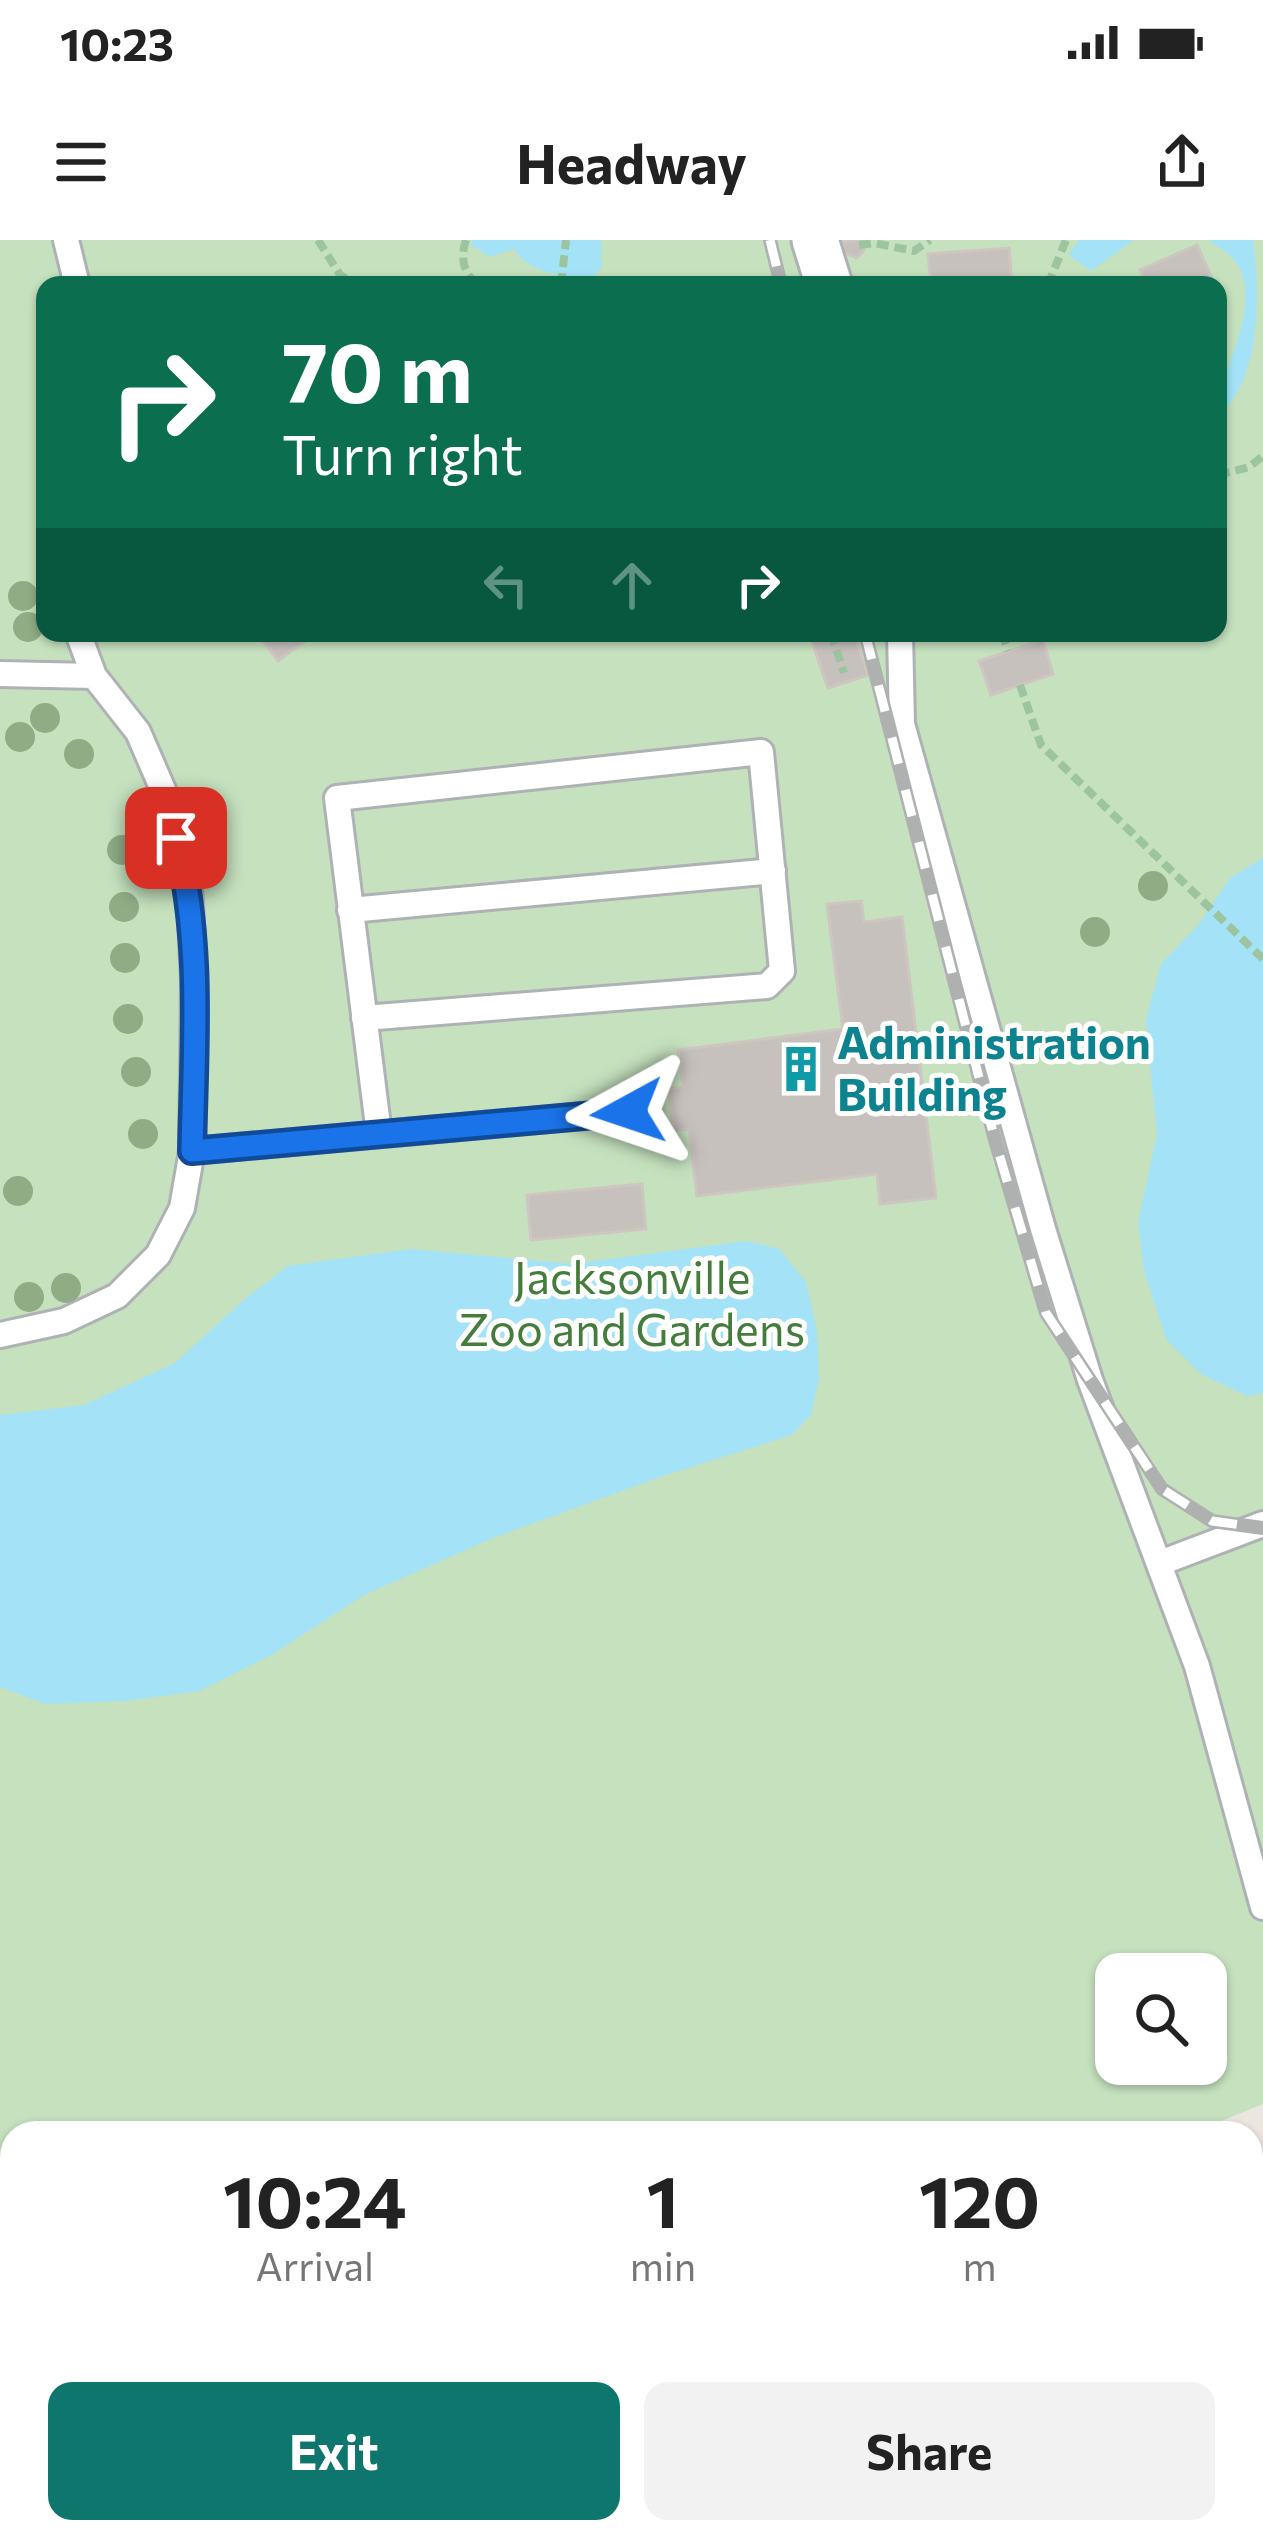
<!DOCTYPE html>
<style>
body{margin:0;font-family:Commissioner,sans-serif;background:#f2f2f2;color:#222;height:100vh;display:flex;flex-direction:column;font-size:45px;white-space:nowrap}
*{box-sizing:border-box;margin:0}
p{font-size:39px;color:#767676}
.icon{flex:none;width:66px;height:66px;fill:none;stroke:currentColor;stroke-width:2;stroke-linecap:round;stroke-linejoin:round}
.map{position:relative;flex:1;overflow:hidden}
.drawer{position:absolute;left:0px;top:1881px;width:1263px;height:423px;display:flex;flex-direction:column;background:#fff;border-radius:36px 36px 0 0;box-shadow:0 3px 9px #0004}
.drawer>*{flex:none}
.banner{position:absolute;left:36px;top:36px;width:1191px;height:366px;border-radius:24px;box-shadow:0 3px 9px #0004;background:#0b6e4f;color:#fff;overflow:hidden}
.controls{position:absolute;left:1095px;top:1713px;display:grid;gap:24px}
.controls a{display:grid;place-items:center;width:132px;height:132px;border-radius:24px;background:#fff;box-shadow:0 3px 9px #0004;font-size:60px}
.pin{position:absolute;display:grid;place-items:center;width:102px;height:102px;color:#fff;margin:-51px;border-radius:24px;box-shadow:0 6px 18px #0006}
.me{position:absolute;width:132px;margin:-66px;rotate:265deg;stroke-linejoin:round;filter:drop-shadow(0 0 9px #0008)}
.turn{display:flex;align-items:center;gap:42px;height:252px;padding:0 48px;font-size:54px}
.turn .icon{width:156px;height:156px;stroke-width:2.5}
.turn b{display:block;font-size:84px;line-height:102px}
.lanes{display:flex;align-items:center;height:114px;padding:0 48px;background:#0003;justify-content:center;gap:60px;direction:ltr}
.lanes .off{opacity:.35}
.eta{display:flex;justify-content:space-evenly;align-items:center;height:204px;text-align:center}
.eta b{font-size:72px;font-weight:700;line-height:84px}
.action{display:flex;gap:24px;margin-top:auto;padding:24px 48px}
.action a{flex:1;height:138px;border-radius:24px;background:#0f766e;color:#fff;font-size:48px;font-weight:700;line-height:138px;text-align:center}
.action a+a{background:#f2f2f2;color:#222}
.status{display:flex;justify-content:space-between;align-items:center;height:84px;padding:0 60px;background:#fff;direction:ltr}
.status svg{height:33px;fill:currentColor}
header{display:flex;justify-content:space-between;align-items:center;height:156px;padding:0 48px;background:#fff;font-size:54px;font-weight:700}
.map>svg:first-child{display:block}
</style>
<div class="status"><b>10:23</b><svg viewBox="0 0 49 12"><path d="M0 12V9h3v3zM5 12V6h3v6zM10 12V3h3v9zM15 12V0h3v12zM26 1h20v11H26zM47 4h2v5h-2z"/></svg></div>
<header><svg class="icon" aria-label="menu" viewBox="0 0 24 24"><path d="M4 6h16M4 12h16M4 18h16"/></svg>Headway<svg class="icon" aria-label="share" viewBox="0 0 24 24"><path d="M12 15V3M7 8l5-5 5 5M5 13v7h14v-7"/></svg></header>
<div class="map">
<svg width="1263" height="2302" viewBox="0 0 1263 2302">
<rect width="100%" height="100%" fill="#ebe6e0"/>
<path fill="#d9d6d3" d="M832,2292H1194L1197,2302H825Z"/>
<path fill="#c5e1be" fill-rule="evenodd" d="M0,0H1263V1864L1192,1893H12V2292H165L166,2302H0ZM45,45H1218V393H45ZM1116,1734H1206V1824H1116Z"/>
<path fill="#a4e3f7" d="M473,0H601L602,27L591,39C561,35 531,35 514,9L490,17L471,5Z
M1079,0H1134L1091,31L1069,15Z
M1209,0H1253C1260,50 1262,142 1218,175C1218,131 1263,70 1238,25C1233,16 1217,6 1209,0Z
M1263,618V1153L1247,1156L1201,1134L1166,1099L1144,1031L1138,982L1157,895L1146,780L1161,724L1200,683L1230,638Z
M746,1001L779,1009L806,1042L817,1091L819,1139L811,1175L792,1195L663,1236L493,1298L364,1355L273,1414L200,1451L125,1461L45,1464L0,1447V1175L84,1165L175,1123L246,1058L288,1026L410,1009L573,1024Z"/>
<path fill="#c6c1bd" stroke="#cfc7bf" stroke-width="3" d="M861,0L864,10L857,18L845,13L843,2Z
M1197,5L1215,45H1147L1140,30Z
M1009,8L1012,45H931L928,14Z
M257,393H316L278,421Z
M809,393H854L868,435L828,448Z
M1043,400L1053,434L991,455L979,421Z
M861,661L864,682L902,677L936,958L880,964L877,934L697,956L689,889L674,891L668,849L683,847L678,810L843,789L827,664Z
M642,944L646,989L531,1000L527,955Z"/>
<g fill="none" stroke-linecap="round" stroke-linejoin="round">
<defs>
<path id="lane" d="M66,0L77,45
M900,393L902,484L1043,989L1090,1140L1197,1426L1263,1667
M0,434L94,436
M350,670L773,631
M364,778L767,746L782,731L761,512L337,558C350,670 364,782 379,894
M192,911L629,872
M0,1095L64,1081L117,1056L158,1015L182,968L192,911L194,740L189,644L164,552L138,492L94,436L78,393
M1160,1323L1263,1284"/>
<path id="street" d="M815,0L829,45
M1214,2292L1218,2302"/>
<path id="secondary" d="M1251,1961L1263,1956
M1251,2071L1263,2066
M442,2302L466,2292
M710,2302L734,2292"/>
</defs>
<use href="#lane" stroke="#aeb2b5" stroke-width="30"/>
<use href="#street" stroke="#aeb2b5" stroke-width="51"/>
<use href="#secondary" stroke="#adb1b5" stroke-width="72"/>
<path stroke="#9cc59f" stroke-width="8" stroke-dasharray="12 6" stroke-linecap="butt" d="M318,0L340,35L357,45
M466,0C460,18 463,33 478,45
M859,5L874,3L914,11L930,0
M561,45L566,0
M1048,45L1066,0
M1218,235L1249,227L1263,216
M831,393L844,433
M1002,393L1008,411
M1020,445L1041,505L1263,719"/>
<use href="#lane" stroke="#fff" stroke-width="24"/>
<use href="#street" stroke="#fff" stroke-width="45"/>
<use href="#secondary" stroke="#fff" stroke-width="66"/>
<defs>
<path id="rail" d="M770,0L781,45
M865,393L995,900L1046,1073L1162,1249L1212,1281L1263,1288"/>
</defs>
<use href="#rail" stroke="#afb0b0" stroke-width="14"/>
<use href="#rail" stroke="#fff" stroke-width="9" stroke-dasharray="27" stroke-linecap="butt"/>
</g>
<g fill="#8fac85">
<circle cx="23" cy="356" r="15"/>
<circle cx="28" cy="387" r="15"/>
<circle cx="45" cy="478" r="15"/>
<circle cx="20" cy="497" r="15"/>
<circle cx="79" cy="514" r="15"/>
<circle cx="122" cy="610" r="15"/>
<circle cx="1153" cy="646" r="15"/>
<circle cx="124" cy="667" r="15"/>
<circle cx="1095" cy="692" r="15"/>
<circle cx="125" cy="718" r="15"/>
<circle cx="128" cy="779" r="15"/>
<circle cx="136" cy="832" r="15"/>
<circle cx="143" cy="894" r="15"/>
<circle cx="18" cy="951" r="15"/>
<circle cx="66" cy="1048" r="15"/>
<circle cx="29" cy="1057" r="15"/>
</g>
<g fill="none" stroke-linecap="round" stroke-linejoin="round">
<defs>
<path id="route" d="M176,598C203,699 194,808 192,911L628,872"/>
</defs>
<use href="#route" stroke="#114b97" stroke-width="30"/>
<use href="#route" stroke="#1a73e8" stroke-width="21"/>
</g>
<defs>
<symbol id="building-bare" viewBox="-9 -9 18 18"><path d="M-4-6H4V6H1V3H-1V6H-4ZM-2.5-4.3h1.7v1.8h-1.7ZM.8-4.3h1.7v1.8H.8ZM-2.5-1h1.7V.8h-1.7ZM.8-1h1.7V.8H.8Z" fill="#0f9aa8" stroke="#fff" stroke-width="2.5" paint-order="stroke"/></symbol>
</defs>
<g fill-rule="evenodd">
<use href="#building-bare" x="768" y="796" width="66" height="66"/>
</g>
<g text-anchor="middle" stroke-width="10" stroke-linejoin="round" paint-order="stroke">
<g font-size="45" font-weight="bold" fill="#0d838f" stroke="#fff" text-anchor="start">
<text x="837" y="819">Administration<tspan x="837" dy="52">Building</tspan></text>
</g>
<g font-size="45" fill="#447d3b" stroke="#fff">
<text x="632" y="1054">Jacksonville<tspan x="632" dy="52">Zoo and Gardens</tspan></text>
</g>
</g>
</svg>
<div class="controls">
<a><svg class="icon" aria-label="search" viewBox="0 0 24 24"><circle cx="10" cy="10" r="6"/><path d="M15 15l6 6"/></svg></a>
</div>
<div class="pin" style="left:176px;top:598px;background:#d93025"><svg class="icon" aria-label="arrive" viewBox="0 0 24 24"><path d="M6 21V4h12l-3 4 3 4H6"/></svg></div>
<svg class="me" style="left:628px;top:872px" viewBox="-20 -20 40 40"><path d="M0-17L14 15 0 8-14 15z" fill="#1a73e8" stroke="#fff" stroke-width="4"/></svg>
<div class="banner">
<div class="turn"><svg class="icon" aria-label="right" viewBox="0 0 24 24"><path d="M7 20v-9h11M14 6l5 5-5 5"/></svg><div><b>70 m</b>Turn right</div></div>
<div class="lanes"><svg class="icon off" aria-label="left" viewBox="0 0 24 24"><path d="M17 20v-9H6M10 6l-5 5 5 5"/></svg><svg class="icon off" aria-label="ahead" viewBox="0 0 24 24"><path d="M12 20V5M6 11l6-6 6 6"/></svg><svg class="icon" aria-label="right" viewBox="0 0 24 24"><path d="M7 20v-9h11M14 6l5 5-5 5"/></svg></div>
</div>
<section class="drawer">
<div class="eta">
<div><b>10:24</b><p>Arrival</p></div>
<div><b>1</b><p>min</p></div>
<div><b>120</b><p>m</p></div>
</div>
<div class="action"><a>Exit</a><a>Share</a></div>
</section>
</div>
